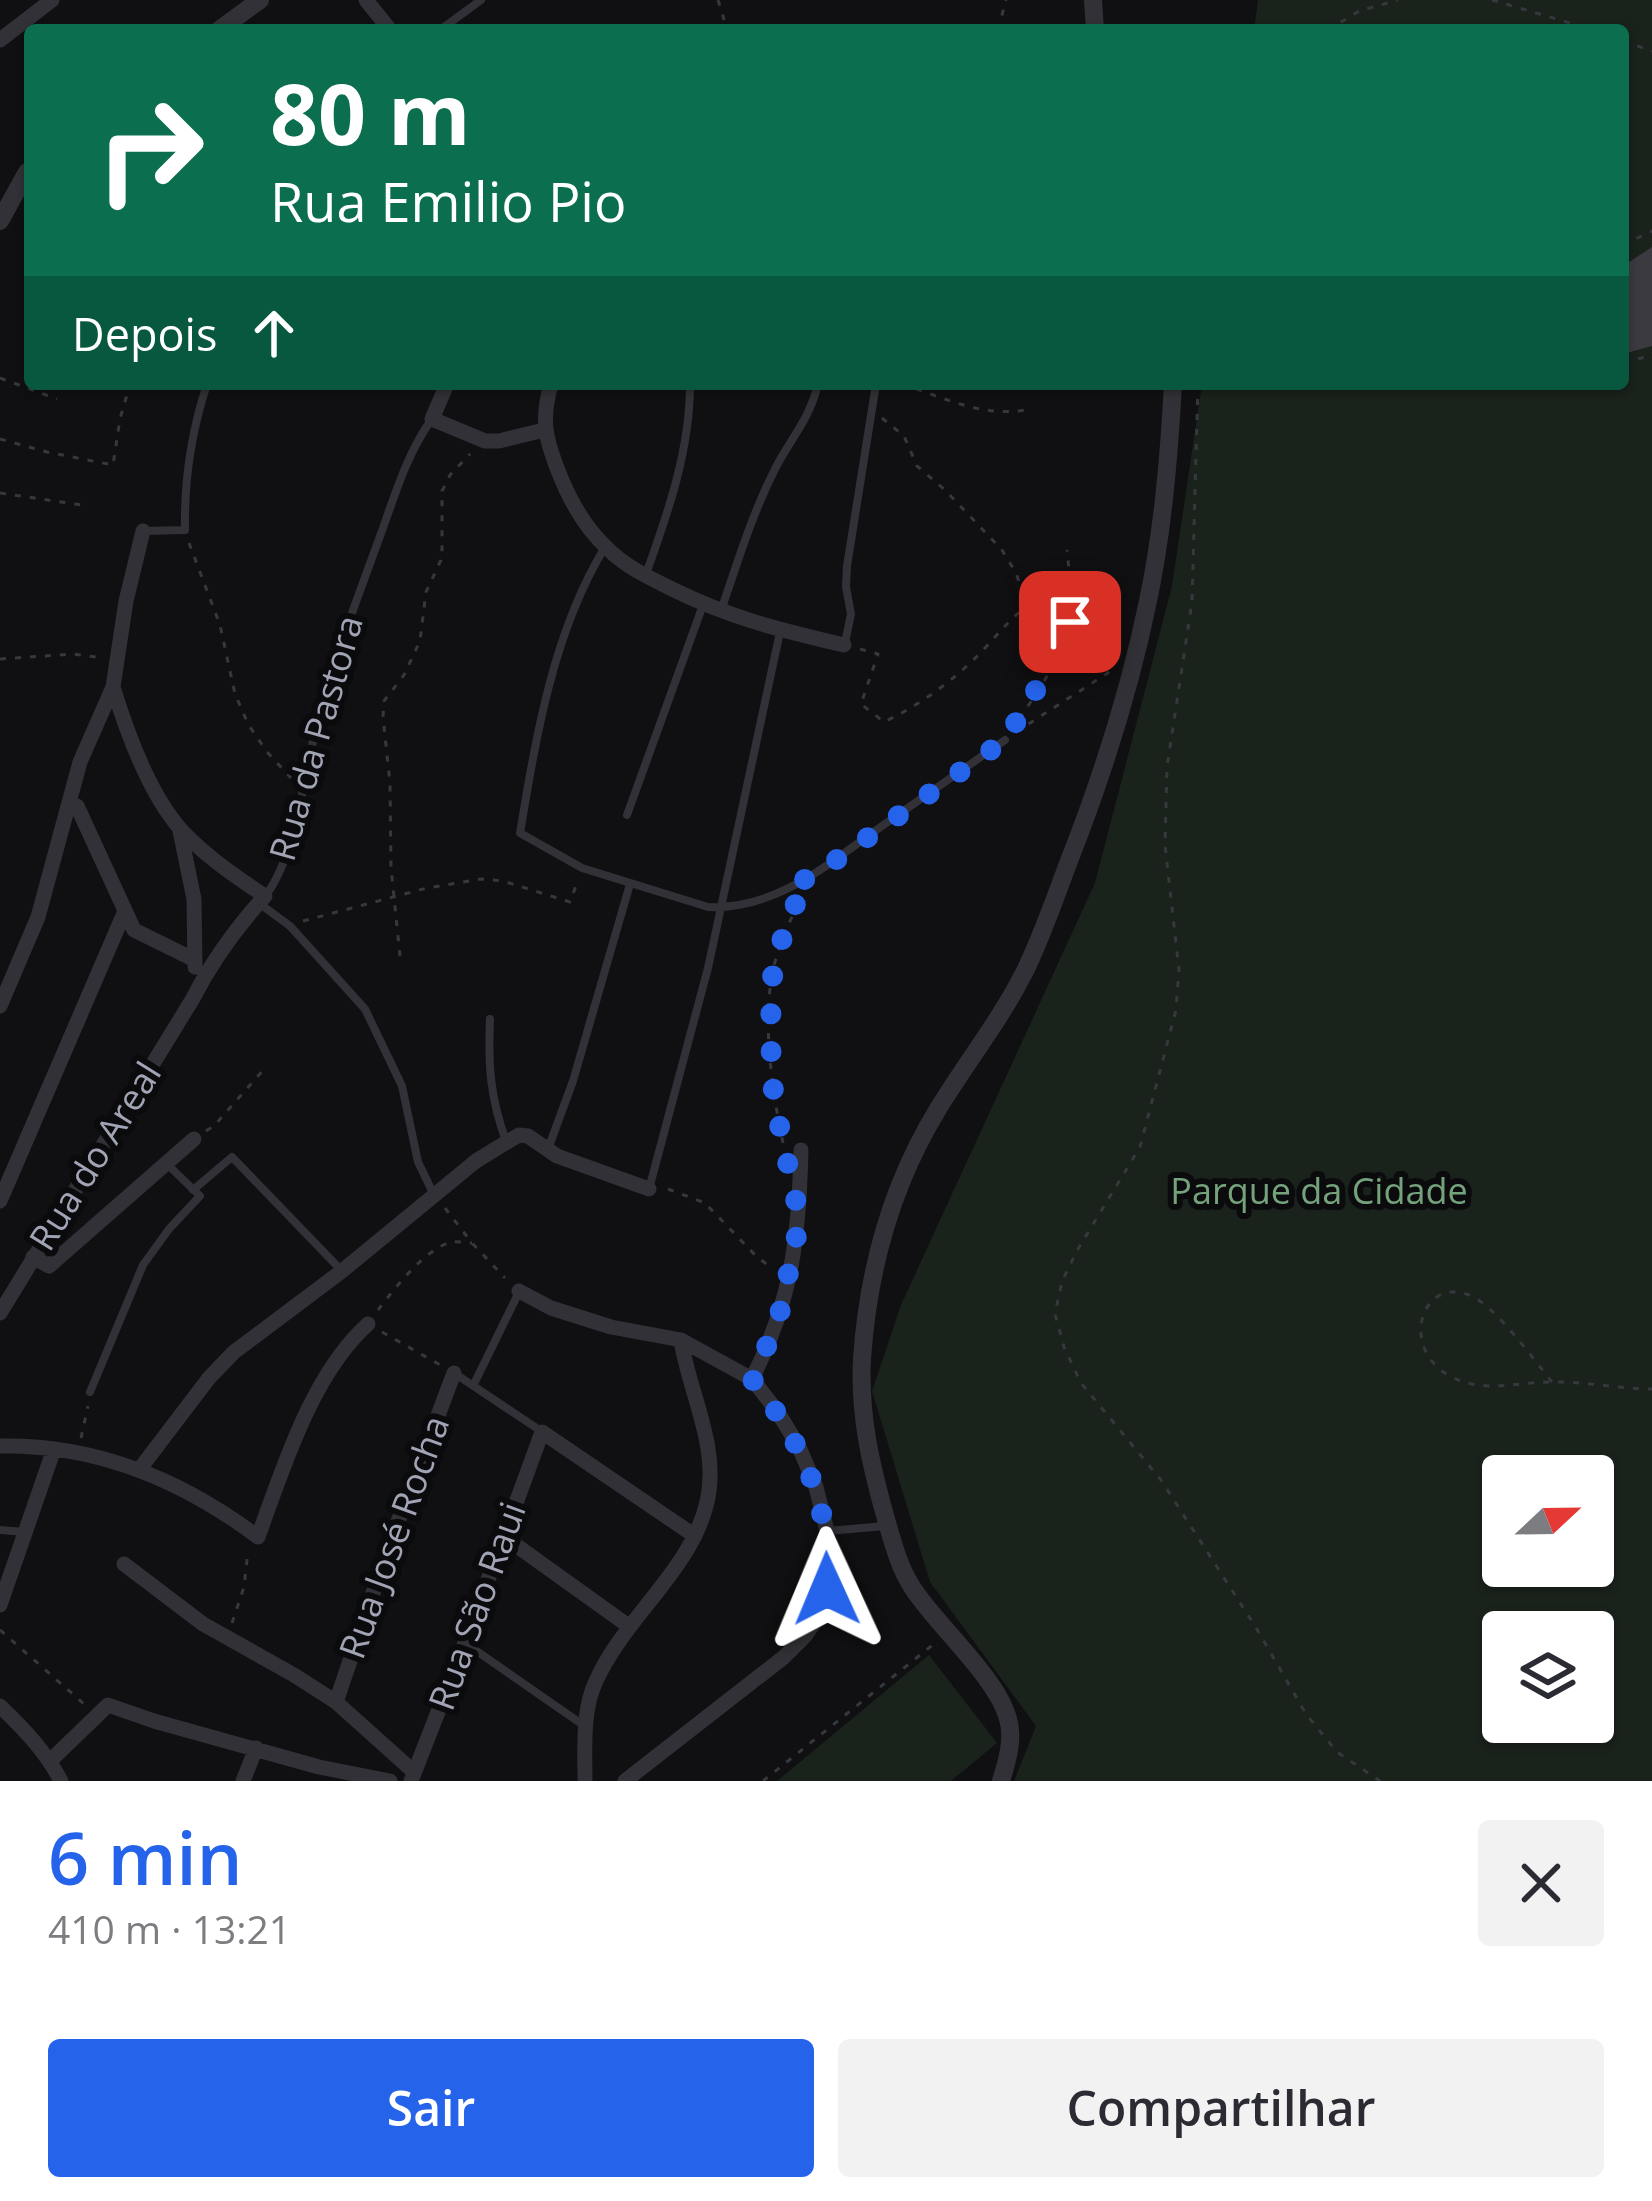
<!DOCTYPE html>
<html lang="pt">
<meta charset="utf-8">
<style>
body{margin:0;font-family:"Open Sans",sans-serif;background:#f2f2f3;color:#2b2b33;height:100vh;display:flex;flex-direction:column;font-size:45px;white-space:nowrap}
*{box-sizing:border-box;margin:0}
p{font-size:39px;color:#7c7c81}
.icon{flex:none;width:66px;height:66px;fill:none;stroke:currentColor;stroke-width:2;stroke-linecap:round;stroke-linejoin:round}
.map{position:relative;height:1781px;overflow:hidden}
.drawer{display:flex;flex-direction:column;background:#fff;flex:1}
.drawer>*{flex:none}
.top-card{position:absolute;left:24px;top:24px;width:1605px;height:366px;border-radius:12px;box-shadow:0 3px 9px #0004;background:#0b6e4f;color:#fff;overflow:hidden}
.needle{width:78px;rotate:68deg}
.buttons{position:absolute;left:1482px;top:1455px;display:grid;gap:24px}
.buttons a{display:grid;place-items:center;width:132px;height:132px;border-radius:12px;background:#fff;box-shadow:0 3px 9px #0004;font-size:60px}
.pin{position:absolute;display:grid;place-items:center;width:102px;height:102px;color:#fff;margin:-51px;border-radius:24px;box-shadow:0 6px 18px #0006}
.me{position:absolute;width:132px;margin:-66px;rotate:359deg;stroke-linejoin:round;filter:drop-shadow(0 0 9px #0008)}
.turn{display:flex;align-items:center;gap:42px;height:252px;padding:0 48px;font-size:54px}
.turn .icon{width:156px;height:156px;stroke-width:2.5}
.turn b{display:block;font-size:84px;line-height:102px}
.then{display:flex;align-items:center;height:114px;padding:0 48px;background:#0003;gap:24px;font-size:45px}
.round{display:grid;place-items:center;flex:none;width:126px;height:126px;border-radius:12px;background:#f2f2f3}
.overview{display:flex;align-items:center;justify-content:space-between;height:204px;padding:0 48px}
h1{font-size:72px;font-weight:600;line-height:90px;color:#2563eb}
.button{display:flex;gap:24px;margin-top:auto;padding:24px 48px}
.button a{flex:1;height:138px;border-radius:12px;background:#2563eb;color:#fff;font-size:48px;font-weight:600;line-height:138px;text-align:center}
.button a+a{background:#f2f2f3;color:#2b2b33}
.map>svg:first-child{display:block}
</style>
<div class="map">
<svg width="1652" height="1781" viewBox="0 0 1652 1781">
<rect width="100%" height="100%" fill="#101012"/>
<path fill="#1a221c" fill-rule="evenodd" d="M1258,0H1652V1781H1014L1036,1726L930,1582L872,1391L901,1305L1095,883L1172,586L1202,384H1623V30H1254ZM1503,1476H1593V1566H1503ZM1503,1632H1593V1722H1503Z
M929,1655L997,1743L951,1781H777Z"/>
<path fill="#3a3a40" d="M1652,247V346L1623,354V266Z"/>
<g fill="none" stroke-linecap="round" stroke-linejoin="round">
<path stroke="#37383e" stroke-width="3" stroke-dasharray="6 9" stroke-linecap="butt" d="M718,0L727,29L737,30
M1492,0L1594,30
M998,30L1006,0
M1328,30L1359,11L1398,0
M1623,41L1652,51
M1623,245L1652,231
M1623,360L1642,358L1652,353
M0,378L57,399
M902,384C945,398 985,419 1031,409
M1198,384L1192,602L1167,767L1165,845L1179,970L1176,1010L1140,1147L1078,1249L1062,1281L1055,1314L1064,1347L1081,1383L1161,1480L1255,1626L1306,1714L1337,1752L1380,1781
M882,418L904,436L917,466L945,490L1002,550L1016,573L1033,623L1052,664
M0,439L47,452L113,465L120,419L130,384
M0,493L82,505
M189,543L220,625L235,694L248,724L267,752L291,778
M860,649L878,654L861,704L884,722C922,704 957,678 985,648C1000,632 1008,621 1026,607
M0,659L73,654L103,658
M1011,731C1033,698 1064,658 1070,618C1073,596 1069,572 1067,550
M1016,732L1114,669
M303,921L427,888L481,879L503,881L570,902L577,883
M400,956L391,868L390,783L383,717L384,701L404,675L420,641L426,592L442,558V491L450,475L470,454
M206,1131L214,1126L266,1067
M783,1143C772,1091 762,1022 773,970C778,948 787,927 797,906L794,901
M668,1189L705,1203L756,1256L773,1269
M445,1208L472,1243L505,1278
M378,1310C394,1289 425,1249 451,1242C458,1241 465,1243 472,1243
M382,1332L442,1366
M1552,1382C1534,1360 1494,1304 1469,1295C1421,1276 1399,1349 1450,1376C1483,1394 1516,1382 1550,1382C1584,1381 1618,1389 1652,1389
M81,1438L88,1406
M232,1623L244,1587L248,1551
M0,1630L84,1704
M763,1781L935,1643"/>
<path stroke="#313137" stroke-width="8" d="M440,30L481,0
M143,531L185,530C184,481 192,430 207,384
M605,547C553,632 536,737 520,833L582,868L708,907C777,910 829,863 882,826C923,797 964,769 1005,740
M646,574C668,513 690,450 690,384
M722,608C738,560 753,512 776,467C792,437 810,418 818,384
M845,643L851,614L846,587L847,566L876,384
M627,815L703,605
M266,895C294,859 303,783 314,737C331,665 358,597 383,528C396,491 409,450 432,419
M260,904L290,926L365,1009L402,1086L418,1162L434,1195
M490,1019C488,1065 490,1097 506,1141
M548,1149L573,1081L630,884
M649,1189L708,968L780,632
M193,1190L232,1157L342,1271
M454,1373L541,1431
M473,1386L519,1292
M90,1392L143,1265L169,1229L200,1196L167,1164
M0,1530L25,1532
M828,1531L885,1526
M465,1643L586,1727"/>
<path stroke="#313137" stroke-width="15" d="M366,0L390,30
M0,40L52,0
M447,384L432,419L485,441H499L544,430
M551,384C541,420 545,438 559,473C570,501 585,528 608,549C626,567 648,577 670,588C730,618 780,630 844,645
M77,806L134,930L195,960
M180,831L194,899L195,967
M0,1006L38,917L80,762L113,687L126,601L143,531
M0,1201L125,911
M33,1257L49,1266L194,1139
M519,1291L551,1308L611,1327L681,1340L752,1379L777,1411L799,1447L816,1487L827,1531L829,1559L827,1589L821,1613L805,1636L784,1657L625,1781
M0,1313L192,1000C212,961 235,929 265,896C236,877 207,857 183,832C150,796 127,733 113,687
M752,1379C792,1300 799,1238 801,1150
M0,1446C96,1444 182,1480 258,1537C283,1468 312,1374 368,1324
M139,1470L209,1378L234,1352L342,1271L476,1161L507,1142L519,1135L528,1136L557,1156L649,1189
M503,1536L630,1627
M124,1564L203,1624L294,1675L336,1702L414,1772
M0,1605L54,1449
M336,1702L390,1543L454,1373
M0,1706C24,1729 46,1752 61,1781
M50,1761L108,1705L154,1721L319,1767L390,1781
M243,1781L256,1748
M411,1781L465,1643L542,1432L695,1536
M585,1781C585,1749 582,1710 596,1681C624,1618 692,1569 707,1502C720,1447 689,1393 681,1340"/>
<path stroke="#313137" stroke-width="18" d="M1093,0L1095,30
M219,30L260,0
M0,221L27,172
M1001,1781C1007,1762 1014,1738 1008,1719C997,1677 936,1625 912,1587C899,1567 893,1543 886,1519C871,1466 859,1415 862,1359C868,1271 892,1184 938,1109C966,1063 1001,1019 1025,971C1042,936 1055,898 1069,861C1102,777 1130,689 1148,601C1163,530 1169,456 1173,384"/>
</g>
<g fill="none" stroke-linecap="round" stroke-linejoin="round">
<path stroke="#2563eb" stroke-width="21" stroke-dasharray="0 37.8" d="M827,1589C832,1504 803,1444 752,1379L778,1321L800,1220L774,1100L770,1033L773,970L783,936L796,906L787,889L822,870L1005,740L1052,664L1070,622"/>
</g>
<g text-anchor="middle" stroke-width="12" stroke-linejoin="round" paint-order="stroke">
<g font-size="36" fill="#a0a4b4" stroke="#0b0b0d">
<text transform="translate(316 738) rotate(-74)" y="13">Rua da Pastora</text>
<text transform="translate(95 1156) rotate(-58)" y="13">Rua do Areal</text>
<text transform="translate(394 1537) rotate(-70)" y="13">Rua José Rocha</text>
<text transform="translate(477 1606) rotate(-70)" y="13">Rua São Raui</text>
</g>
<g font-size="36" fill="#74a27b" stroke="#0b0b0d">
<text x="1319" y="1204">Parque da Cidade</text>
</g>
</g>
</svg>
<div class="buttons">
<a><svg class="needle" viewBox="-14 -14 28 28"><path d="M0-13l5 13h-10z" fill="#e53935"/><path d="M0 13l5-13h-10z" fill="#7c7c81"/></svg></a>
<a><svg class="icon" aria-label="layers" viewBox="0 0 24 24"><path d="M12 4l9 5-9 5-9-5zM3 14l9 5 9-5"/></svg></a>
</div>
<div class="pin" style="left:1070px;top:622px;background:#d93025"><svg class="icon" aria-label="arrive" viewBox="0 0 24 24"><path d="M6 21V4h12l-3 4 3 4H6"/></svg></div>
<svg class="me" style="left:827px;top:1589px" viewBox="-20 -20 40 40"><path d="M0-17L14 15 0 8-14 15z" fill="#2563eb" stroke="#fff" stroke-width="4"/></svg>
<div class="top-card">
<div class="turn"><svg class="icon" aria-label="right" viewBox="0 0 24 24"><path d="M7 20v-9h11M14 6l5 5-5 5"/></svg><div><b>80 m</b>Rua Emilio Pio</div></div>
<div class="then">Depois<svg class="icon" aria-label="ahead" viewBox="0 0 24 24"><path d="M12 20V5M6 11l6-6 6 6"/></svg></div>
</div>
</div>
<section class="drawer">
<div class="overview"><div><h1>6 min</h1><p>410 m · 13:21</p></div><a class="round"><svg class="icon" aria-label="close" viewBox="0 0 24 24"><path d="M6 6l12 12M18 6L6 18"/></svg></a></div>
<div class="button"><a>Sair</a><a>Compartilhar</a></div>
</section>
